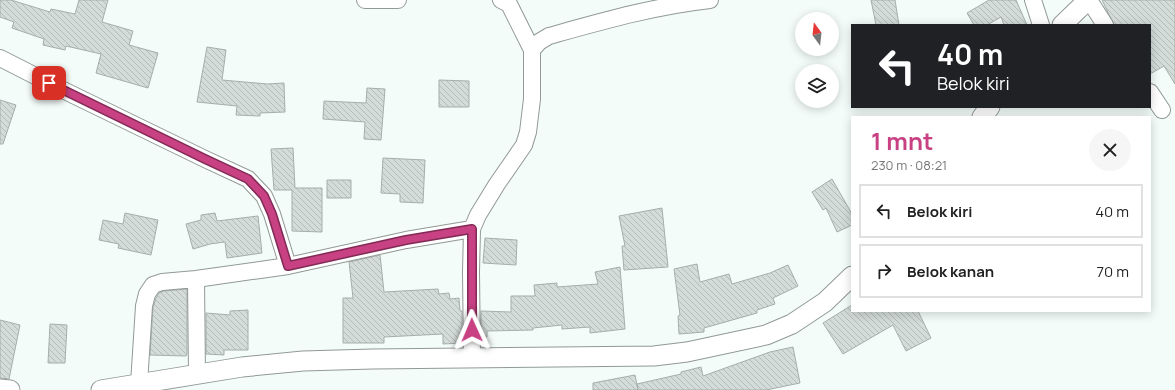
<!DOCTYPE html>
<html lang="id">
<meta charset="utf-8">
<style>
body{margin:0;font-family:Manrope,sans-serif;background:#f6f6f6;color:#222;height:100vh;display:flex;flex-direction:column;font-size:15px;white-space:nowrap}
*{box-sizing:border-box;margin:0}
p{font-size:13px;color:#767676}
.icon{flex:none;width:22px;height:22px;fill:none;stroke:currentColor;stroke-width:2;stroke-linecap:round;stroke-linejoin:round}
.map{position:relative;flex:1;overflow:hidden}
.sheet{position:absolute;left:851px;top:116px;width:300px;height:196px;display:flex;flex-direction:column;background:#fff;border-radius:0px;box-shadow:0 2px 10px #0003}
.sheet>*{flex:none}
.hud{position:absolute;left:851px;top:24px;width:300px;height:84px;border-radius:0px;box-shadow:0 2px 10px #0003;background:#202124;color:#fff;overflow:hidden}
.needle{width:26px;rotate:345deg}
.controls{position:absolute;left:795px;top:12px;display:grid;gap:8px}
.controls a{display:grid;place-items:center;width:44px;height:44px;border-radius:50%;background:#fff;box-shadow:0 2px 10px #0003;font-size:20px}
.pin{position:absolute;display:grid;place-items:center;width:34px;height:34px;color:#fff;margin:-17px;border-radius:8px;box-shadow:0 2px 6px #0006}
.me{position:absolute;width:44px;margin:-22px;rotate:359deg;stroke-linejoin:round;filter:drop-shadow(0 0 3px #0008)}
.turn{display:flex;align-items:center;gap:14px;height:84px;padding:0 20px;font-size:18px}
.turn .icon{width:52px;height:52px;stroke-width:2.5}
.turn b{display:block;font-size:28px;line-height:34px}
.round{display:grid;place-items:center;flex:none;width:42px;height:42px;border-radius:21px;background:#f6f6f6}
.summary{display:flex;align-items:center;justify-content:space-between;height:68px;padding:0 20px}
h1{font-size:24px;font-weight:700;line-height:30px;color:#c74183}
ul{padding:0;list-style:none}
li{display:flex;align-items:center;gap:12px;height:54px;margin:0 8px 6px;padding:0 12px;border:2px solid #e0e0e0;border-radius:0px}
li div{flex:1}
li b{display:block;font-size:15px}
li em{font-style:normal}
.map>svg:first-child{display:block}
</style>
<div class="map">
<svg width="1175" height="390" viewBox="0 0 1175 390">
<defs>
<pattern id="building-back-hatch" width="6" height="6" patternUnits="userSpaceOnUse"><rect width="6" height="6" fill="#d3dcd9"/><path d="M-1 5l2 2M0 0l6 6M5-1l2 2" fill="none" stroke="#b4bcb9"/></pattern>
</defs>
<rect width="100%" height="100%" fill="#f3fcf9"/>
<path fill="url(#building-back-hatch)" stroke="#a6aeab" d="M0,0H11L50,12L51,9L75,14L79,0H108L102,22L133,31L129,45L158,53L148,88L96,73L101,54L66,46L65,50L43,45L44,39L12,28L14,22L0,17Z
M871,0H895L899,25H876Z
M989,0H1016L1027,25H1004L1001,17L987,25H974L967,13Z
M1102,0H1175V84L1164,66L1150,74V25H1114Z
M207,47L226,50L222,80L267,84L284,83L285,112L260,113V116L236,115L237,106L197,102Z
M439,80L469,81V107H439Z
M367,88L385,89L381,140L364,139L365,122L323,119L324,101L366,103Z
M0,100L16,105L3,144H0Z
M293,148L295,188H322V232L292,231V190H274L271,149Z
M383,158L425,160L423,203L400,202V194L381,193Z
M832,179L852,214V225L837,232L826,208L823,210L812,192Z
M327,180H351V198H327Z
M662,208L668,267L624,270L622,246H625L619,216Z
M125,213L158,220L151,255L118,248L119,244L99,240L103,220L123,224Z
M215,213L217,221L258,216L262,253L227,258L225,242L210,244L193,249L186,224L201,220V215Z
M485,238L517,240L516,265L483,263Z
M380,255L384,292L438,289L439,294L449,293L450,299L459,298L460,311H462V343L443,344V334L384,337V343H343V298H353L349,262Z
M697,264L700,282L729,274L732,284L770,273L788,265L798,286L773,298L775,304L757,310V313L704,328V332L679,334L678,316L680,315L674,269Z
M620,267L625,329L590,333V327L562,329V325L533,328V330L487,331V337H481V311L511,312V296H535L534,285L557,283V287L598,284L595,272Z
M187,289V354L186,356L150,355L153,307L156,298L159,293L164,291Z
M852,305V311H918L931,338L906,351L893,325L843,354L823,323Z
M248,310V350H224V355L206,354V313L230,315V311Z
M0,320L20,325L9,379L0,378Z
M50,324L67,325L65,363H48Z
M793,347L800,383L766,390H638L637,384L681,374V372L701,367L703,376L770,352Z
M635,375L638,390H593V383Z"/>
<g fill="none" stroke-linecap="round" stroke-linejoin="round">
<defs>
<path id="minor" d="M365,0H398
M501,0L509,4L532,50
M1033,0L1041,25
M1089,0L1105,25
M0,58L61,89L205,159L248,179L264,196L272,214L288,266
M1150,92L1162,110
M196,279L197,375
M472,358L471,272L472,229L478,215L497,184L524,145L528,132L532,99V50L539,42L549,36C603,21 655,6 710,0
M139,384L144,306L147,294L153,285L162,282L196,279L288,266L406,240L472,229"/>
<path id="tertiary" d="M1062,25L1088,0
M982,117L990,107
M0,389L10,390
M101,390L242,367L303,361L373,359L654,356L687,352L766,335L792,324L825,302L852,276"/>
</defs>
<use href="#minor" stroke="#919996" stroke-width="18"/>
<use href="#tertiary" stroke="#919996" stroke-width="21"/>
<use href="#minor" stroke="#fff" stroke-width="16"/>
<use href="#tertiary" stroke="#fff" stroke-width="19"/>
</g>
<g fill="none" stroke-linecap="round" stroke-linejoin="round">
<defs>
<path id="route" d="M49,83L205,159L248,179L264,196L272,214L288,266L406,240L472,229V330"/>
</defs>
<use href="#route" stroke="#812a55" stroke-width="10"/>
<use href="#route" stroke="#c74183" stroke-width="7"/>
</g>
</svg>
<div class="controls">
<a><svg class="needle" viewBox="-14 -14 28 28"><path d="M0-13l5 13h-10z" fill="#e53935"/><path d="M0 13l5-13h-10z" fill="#767676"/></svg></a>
<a><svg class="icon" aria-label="layers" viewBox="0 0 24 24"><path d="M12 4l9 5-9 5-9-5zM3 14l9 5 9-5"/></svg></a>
</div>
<div class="pin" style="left:49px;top:83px;background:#d93025"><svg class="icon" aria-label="arrive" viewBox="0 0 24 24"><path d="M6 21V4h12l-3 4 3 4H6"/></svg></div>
<svg class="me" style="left:472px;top:330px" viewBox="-20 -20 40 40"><path d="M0-17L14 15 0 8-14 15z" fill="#c74183" stroke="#fff" stroke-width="4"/></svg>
<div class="hud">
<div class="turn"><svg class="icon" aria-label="left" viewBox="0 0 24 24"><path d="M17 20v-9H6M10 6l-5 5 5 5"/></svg><div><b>40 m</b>Belok kiri</div></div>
</div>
<section class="sheet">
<div class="summary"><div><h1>1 mnt</h1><p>230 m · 08:21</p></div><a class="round"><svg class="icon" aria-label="close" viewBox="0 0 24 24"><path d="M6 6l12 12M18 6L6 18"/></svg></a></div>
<ul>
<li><svg class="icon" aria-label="left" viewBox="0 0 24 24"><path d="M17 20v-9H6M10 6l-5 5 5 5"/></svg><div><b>Belok kiri</b></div><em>40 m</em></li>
<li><svg class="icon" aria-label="right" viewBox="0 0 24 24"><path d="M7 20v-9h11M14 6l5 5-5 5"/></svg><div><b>Belok kanan</b></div><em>70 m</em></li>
</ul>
</section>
</div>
